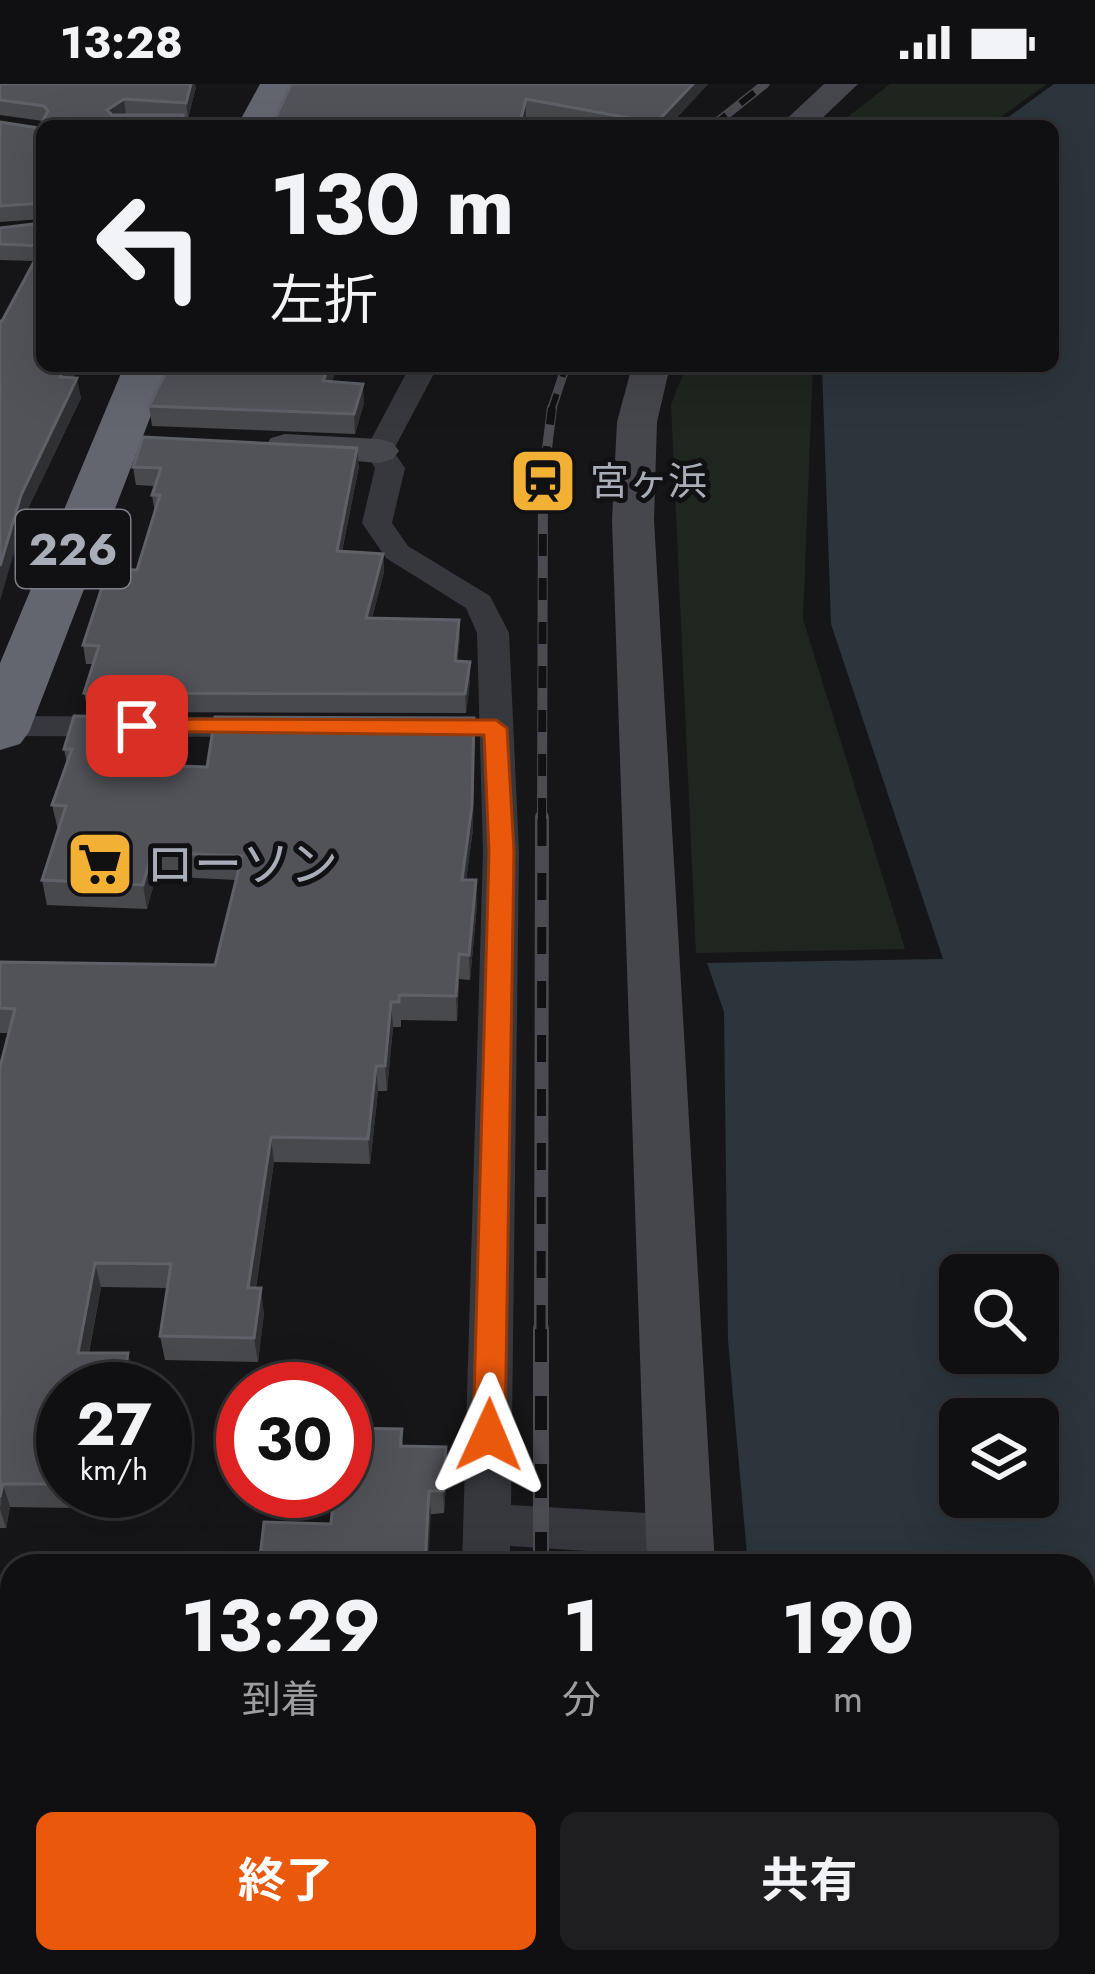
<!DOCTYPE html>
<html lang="ja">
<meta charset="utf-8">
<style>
body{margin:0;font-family:Jost,"Noto Sans JP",sans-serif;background:#1e1e20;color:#f1f3f6;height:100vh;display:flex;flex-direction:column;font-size:45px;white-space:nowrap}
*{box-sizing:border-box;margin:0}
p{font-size:39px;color:#9c9d9f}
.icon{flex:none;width:66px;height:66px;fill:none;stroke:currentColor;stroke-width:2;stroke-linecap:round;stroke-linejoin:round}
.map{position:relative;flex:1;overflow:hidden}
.details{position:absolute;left:0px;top:1470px;width:1095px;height:420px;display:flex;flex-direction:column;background:#101012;border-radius:36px 36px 0 0;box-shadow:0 12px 48px #0002,0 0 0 3px #303032}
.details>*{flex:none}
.hud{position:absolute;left:36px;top:36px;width:1023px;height:252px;border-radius:18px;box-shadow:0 12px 48px #0002,0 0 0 3px #303032;background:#101012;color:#f1f3f6;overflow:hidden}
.buttons{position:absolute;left:939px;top:1170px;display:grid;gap:24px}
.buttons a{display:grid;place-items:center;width:120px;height:120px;border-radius:18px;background:#101012;box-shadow:0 12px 48px #0002,0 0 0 3px #303032;font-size:60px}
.speed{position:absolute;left:36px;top:1278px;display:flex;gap:24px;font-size:60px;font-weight:700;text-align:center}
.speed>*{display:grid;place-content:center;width:156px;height:156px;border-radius:50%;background:#101012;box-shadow:0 12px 48px #0002,0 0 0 3px #303032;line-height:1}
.speed small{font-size:30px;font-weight:400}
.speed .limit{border:18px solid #d22;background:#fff;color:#111}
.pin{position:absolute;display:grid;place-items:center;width:102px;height:102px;color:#fff;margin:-51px;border-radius:24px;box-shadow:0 6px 18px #0006}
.me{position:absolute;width:132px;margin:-66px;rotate:1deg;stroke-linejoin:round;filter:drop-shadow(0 0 9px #0008)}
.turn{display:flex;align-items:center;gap:42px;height:252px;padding:0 36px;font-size:54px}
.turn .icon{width:156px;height:156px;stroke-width:2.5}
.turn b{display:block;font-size:84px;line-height:102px}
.eta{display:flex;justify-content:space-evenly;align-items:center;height:204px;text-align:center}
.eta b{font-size:72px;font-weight:700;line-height:84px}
.cta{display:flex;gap:24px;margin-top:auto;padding:24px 36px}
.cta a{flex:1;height:138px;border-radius:18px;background:#ea580c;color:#fff;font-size:48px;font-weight:700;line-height:138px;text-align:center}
.cta a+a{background:#1e1e20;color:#f1f3f6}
.status{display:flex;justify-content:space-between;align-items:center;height:84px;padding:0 60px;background:#101012;direction:ltr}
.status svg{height:33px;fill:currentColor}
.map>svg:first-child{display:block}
</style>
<div class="status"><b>13:28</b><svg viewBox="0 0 49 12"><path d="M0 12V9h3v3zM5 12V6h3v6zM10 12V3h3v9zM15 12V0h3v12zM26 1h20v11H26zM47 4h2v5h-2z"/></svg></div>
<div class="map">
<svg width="1095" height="1890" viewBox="0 0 1095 1890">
<rect width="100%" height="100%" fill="#161618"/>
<path fill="#1e261f" d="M890,0H1047L988,42H836Z
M686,282H813L803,535L905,865L696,869L671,321Z"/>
<path fill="#2c353c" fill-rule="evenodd" d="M1054,0H1095V1890H795L793,1878H1083V1482H748L728,1256L724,928L707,879L943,875L831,540L822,282H1053V42H996ZM960,1191H1038V1269H960ZM960,1335H1038V1413H960Z"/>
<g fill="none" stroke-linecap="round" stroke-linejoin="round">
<path fill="#37383d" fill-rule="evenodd" d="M410,282H438L393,367L405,384L392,439L408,462L490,512L509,549L519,768L511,1421L681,1431L698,1437L705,1452L698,1467L681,1473L510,1462V1482H462L483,768L477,549L466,524L386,474L362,439L375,384L365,367Z
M0,632L267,633L279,636L284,643L279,650L267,653L2,652Z
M450,1878H506L505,1890H449Z"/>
<path fill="#45474d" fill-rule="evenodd" d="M824,0H858L814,42H779Z
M632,282H670L657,338L654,436L715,1482H647L612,436L617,338Z
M285,350L379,355L393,359L399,367L393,375L379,379L271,370L265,362L271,354Z
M653,1878H729V1890H653Z"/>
<path fill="#63666e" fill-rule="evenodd" d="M260,0H298L277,42H237Z
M124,282H170L29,648L20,660L0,666V579Z"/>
<defs>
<path id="rail-far3" d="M712,42L765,0
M551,327L566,282"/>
<path id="rail-far2" d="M542,736L543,397L552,324"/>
<path id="rail-far1" d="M541,1248L542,733"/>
<path id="rail" d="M541,1482V1245
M538,1878V1890"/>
</defs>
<use href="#rail-far3" stroke="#4a4c52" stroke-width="9"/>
<use href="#rail-far2" stroke="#4a4c52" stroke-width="10"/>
<use href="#rail-far1" stroke="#4a4c52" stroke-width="14"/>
<use href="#rail" stroke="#4a4c52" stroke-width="16"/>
<use href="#rail-far3" stroke="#111113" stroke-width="6" stroke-dasharray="18" stroke-linecap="butt"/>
<use href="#rail-far2" stroke="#111113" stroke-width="8" stroke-dasharray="22" stroke-linecap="butt"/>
<use href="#rail-far1" stroke="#111113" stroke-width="9" stroke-dasharray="27" stroke-linecap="butt"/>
<use href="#rail" stroke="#111113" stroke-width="12" stroke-dasharray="34" stroke-linecap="butt"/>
</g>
<path fill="#47494d" d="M0,0L196,3L188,34H183L184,42H42V135L0,138V38L39,44L43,37L0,31Z
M291,0H708L669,42H575L526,33L524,42H272Z
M42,139V282H78L73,294L81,314L25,431L2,237L34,177L0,176V144Z
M332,298L364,319L355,350L152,342L149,322Z
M359,382L342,468L383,470L384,488L372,534L459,536L458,577L470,578V597L466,629L88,628L84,609L93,580H86L83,561L137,486L155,429L152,411L155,402L136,401L133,383Z
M474,634L473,745L466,796L477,821L470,896L459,895L457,937L401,936V943H393L387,1007H378L370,1080L274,1078L256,1204L264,1229L258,1278L165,1276L160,1252L168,1204L101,1203L89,1269L134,1294L132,1305H63V1407H143L140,1425L10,1423L6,1444H0V983L9,949H0V878L215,881L236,796L156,792L147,825L47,821L42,796L58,746L52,721L67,680L64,665L143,657L139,680L207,683Z
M402,1345L403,1362L447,1385L444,1429L331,1440Z"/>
<path fill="#2f3033" d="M191,0H195L196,3L188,34L186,19Z
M693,0H708L669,42H655L656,39Z
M124,15L126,31L110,41L107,26Z
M526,15V33L524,42H519Z
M66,282H78L64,313L60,293Z
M329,282H338L325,317L323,297Z
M77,294L81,314L25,431L0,517V482L21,411Z
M363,300L364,319L355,350L354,330Z
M357,364L359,382L338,486L337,467Z
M383,470L384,488L367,553L366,534Z
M459,536L460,555L455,597V577Z
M470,578V597L466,629L465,610Z
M140,633L143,657L134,704L129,680Z
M474,634L473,745L463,820L462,796Z
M152,768L156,792L147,825L143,801Z
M476,796L477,821L470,896L469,871Z
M459,870V895L457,937L456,912Z
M391,918L393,943L387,1007L385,982Z
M376,982L378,1007L370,1080L368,1055Z
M271,1053L274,1078L252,1229L248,1204Z
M95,1179L101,1203L84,1293L78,1269Z
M261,1204L264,1229L258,1278L254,1254Z
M128,1269L134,1294L132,1305H122Z
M446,1363L447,1385L444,1429L443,1407Z
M3,1400L10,1423L6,1444L0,1425Z
M136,1407H143L140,1425Z
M429,1407L431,1429L428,1482H425Z
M12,1789V1864L8,1890H0V1870Z"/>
<path fill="#525359" stroke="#5f6168" stroke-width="3" d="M0,0H191L186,19L124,15L107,26L112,31H183L180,42H42V119L0,122V38L39,44L48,27L44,22L0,16Z
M291,0H693L656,39L526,15L519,42H272Z
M42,139V162L0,160V144Z
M41,165L42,282H66L60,293L77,294L21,411L0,482V237H2Z
M169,282H329L323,297L363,300L354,330L149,322Z
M143,353L357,364L337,467L383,470L366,534L459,536L455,577L470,578L465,610L84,609L99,562L83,561L108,485L137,486L160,411H152L161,384L133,383Z
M74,632L140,633L129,680L207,683L215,633L474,634L472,721L462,796H476L469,871L459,870L456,912L399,911V918H391L385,982H376L368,1055L271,1053L248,1204H261L254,1254L160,1252L171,1180L95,1179L78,1269H128L122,1305H63V1400H3L0,1413V983L15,925L0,924V878L215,881L242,772L152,768L143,801L42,796L66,722L52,721L72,665H64Z
M345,1344L402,1345L400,1362L446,1363L443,1407H429L425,1482H259L264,1438L331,1440L334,1407H345Z
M0,1713H12V1789L0,1870Z
M317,1878H378L377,1890H316Z"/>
<path fill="#ea580c" stroke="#983908" stroke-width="3" d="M137,635L496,636L507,644L514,768L505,1351L500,1360L489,1364L478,1360L473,1351L489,768L484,651L128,647L125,642Z"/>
<defs>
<symbol id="station-square" viewBox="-11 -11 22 22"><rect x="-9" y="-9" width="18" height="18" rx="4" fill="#f2b134" stroke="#111113"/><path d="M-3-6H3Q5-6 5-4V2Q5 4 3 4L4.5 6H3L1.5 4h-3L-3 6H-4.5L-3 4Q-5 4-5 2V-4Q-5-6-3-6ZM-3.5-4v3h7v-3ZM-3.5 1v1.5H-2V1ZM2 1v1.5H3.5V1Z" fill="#111"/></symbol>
<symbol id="supermarket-square" viewBox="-11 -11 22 22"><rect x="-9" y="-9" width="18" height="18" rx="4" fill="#f2b134" stroke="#111113"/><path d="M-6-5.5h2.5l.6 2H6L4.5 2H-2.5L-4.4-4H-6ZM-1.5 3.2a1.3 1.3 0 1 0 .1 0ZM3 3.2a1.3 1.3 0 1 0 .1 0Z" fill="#111"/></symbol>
</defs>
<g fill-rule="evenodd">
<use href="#station-square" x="505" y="359" width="76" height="76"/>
<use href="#supermarket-square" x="62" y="742" width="76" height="76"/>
</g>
<g text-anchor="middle" stroke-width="10" stroke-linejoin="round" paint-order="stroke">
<g font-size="39" fill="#a8adb8" stroke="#111113" text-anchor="start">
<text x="590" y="411">宮ヶ浜</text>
</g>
<rect fill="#111113" stroke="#7b7e86" stroke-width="3" x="16" y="426" width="114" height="78" rx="9"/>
<g font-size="45" font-weight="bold" fill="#a8adb8">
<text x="73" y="481">226</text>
</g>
<g font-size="48" fill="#a8adb8" stroke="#111113" text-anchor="start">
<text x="146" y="797">ローソン</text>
</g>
</g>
</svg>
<div class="buttons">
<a><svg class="icon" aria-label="search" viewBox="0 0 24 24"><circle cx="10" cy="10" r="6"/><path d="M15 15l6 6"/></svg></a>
<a><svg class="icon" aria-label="layers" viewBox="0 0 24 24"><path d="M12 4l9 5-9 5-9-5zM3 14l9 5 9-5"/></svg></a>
</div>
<div class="speed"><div>27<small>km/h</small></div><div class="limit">30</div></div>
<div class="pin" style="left:137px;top:642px;background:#d93025"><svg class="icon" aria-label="arrive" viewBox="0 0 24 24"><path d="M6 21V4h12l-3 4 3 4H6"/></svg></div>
<svg class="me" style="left:489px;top:1351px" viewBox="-20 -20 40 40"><path d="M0-17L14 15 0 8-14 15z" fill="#ea580c" stroke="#fff" stroke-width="4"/></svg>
<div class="hud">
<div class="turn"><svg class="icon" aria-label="left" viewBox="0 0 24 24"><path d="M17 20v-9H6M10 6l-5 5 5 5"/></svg><div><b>130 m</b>左折</div></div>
</div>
<section class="details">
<div class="eta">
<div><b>13:29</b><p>到着</p></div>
<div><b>1</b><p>分</p></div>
<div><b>190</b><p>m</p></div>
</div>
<div class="cta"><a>終了</a><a>共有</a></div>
</section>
</div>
